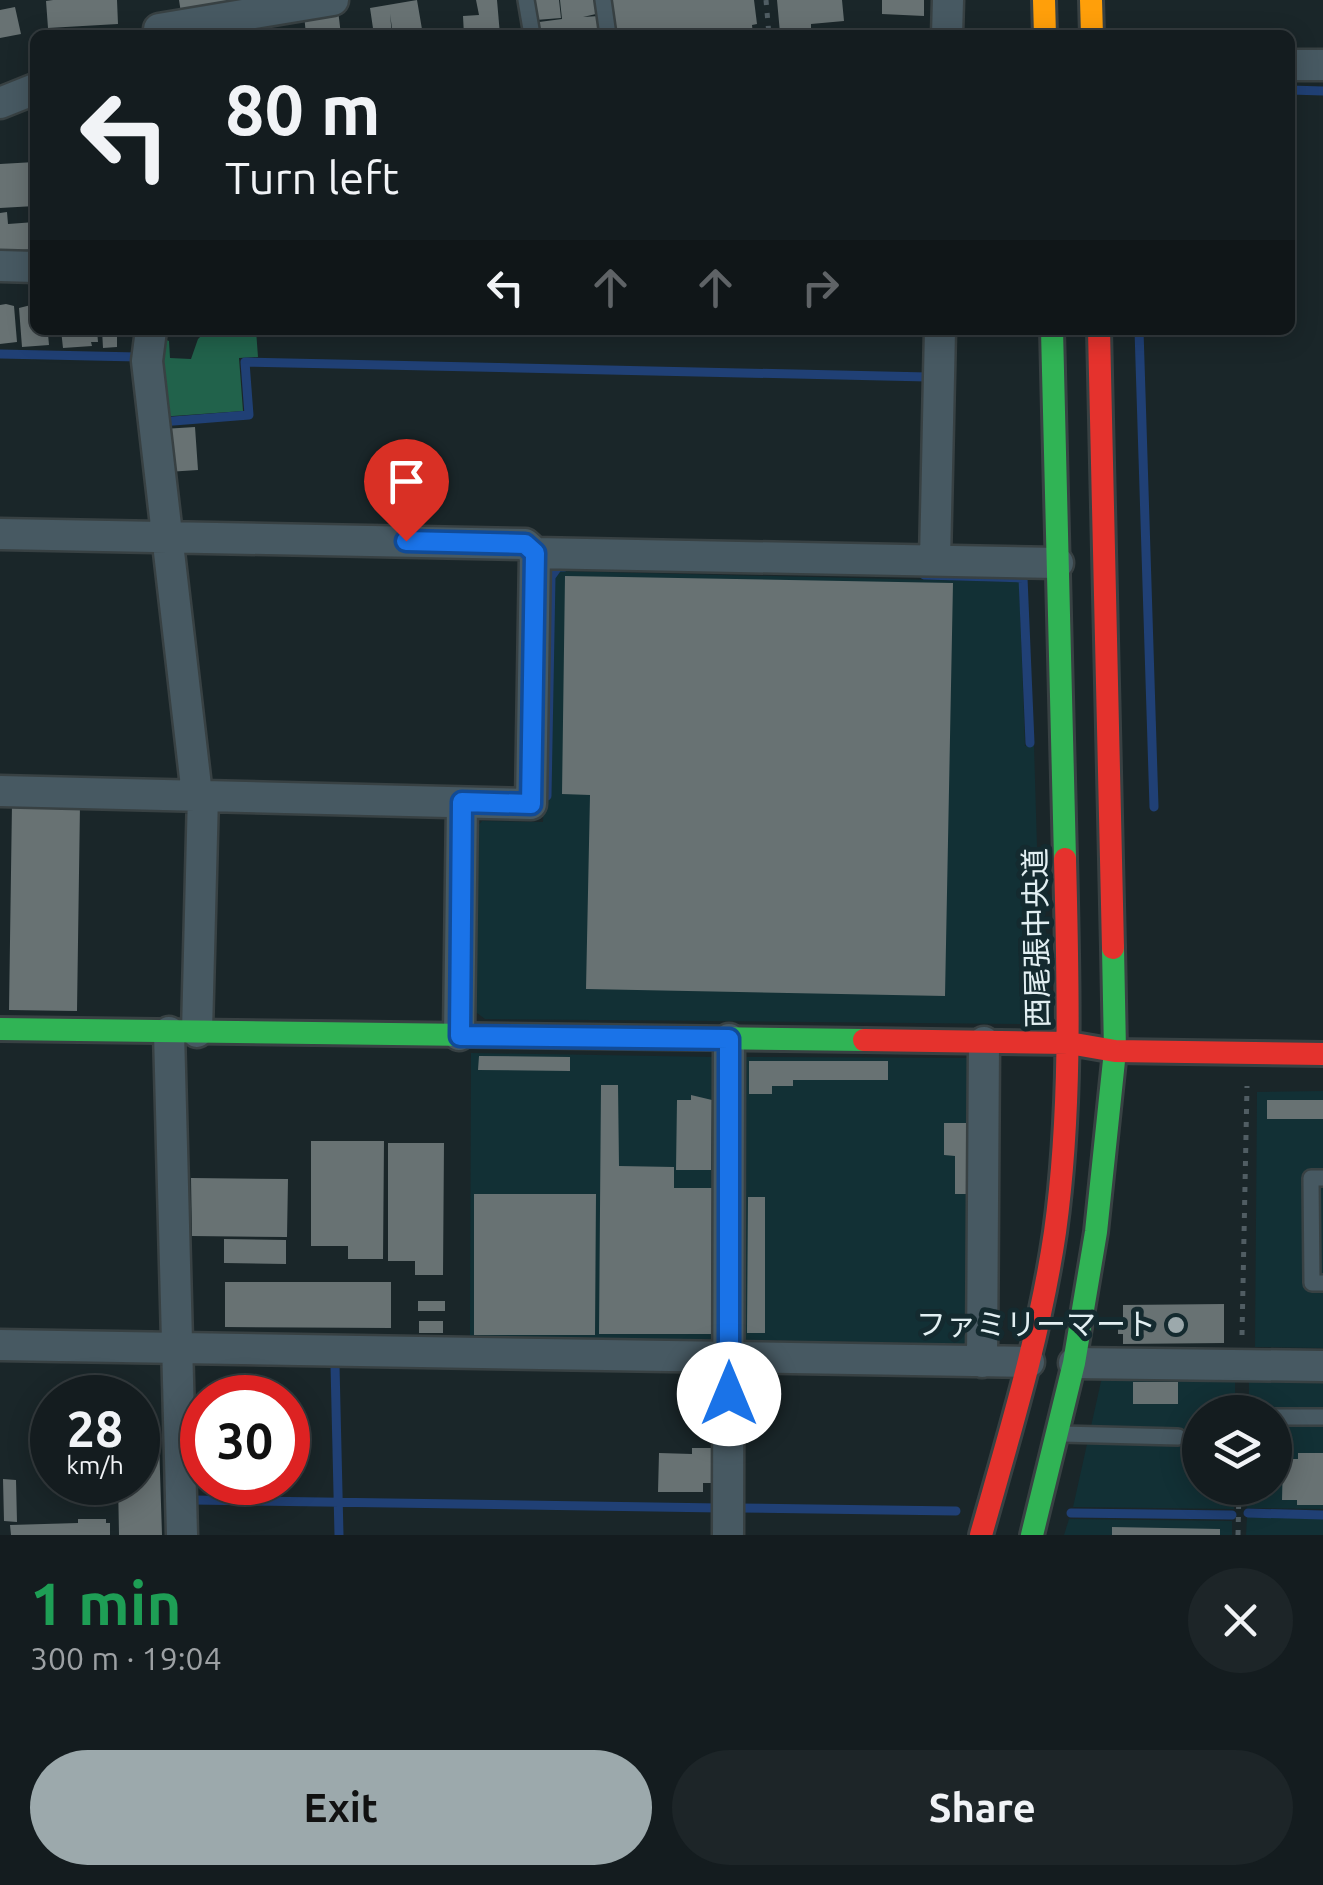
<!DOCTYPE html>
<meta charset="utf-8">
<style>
body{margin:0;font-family:Ubuntu,"Noto Sans JP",sans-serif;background:#1d2528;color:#f1f3f6;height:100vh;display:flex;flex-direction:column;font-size:38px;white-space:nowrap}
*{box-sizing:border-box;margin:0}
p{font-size:32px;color:#9da1a4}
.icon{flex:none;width:55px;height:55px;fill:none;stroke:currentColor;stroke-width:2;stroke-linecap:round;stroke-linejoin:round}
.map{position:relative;height:1535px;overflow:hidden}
.details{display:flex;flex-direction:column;background:#141c1f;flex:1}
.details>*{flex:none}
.guide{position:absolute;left:30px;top:30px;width:1265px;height:305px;border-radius:15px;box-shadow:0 5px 25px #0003,0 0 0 2px #333a3d;background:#141c1f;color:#f1f3f6;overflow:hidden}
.controls{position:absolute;left:1182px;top:1395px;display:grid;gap:20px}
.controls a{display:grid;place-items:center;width:110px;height:110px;border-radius:50%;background:#141c1f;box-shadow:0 5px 25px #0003,0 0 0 2px #333a3d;font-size:50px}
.speed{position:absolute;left:30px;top:1375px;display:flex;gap:20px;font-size:50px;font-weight:700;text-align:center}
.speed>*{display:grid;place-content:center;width:130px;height:130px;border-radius:50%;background:#141c1f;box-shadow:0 5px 25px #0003,0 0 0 2px #333a3d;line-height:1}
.speed small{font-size:25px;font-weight:400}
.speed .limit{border:15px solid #d22;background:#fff;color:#111}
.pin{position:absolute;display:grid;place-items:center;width:85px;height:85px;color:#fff;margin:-102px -42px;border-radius:50% 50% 50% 0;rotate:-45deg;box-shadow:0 0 10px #0007}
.pin .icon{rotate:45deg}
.me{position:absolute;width:110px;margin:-55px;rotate:0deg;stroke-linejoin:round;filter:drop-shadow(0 0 8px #0008)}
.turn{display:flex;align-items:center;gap:35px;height:210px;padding:0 30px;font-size:45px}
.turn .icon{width:130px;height:130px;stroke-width:2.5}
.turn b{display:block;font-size:70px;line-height:85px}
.lanes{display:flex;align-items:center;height:95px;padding:0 30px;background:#0003;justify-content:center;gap:50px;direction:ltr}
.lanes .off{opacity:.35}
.round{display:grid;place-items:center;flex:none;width:105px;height:105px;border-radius:52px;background:#1d2528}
.headline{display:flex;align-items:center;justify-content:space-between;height:170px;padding:0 30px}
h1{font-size:60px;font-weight:700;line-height:75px;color:#1e9e55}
.primary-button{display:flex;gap:20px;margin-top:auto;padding:20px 30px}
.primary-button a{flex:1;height:115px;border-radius:60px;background:#9ca9ac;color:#111;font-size:40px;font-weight:700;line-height:115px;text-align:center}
.primary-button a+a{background:#1d2528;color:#f1f3f6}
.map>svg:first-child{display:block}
</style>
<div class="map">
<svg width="1323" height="1535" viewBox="0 0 1323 1535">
<rect width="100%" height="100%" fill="#1a2629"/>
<path fill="#123035" d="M559,571L1019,582L1025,746H1034L1038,880L1036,1013L1020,1024L485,1019L473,1010L474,830L482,821L543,822L544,799L551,798L554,578Z
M471,1053L716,1057V1340L470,1336Z
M744,1057L970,1058V1344L742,1340Z
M1323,1091V1348L1255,1347L1257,1092Z
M1249,1376L1323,1377V1509L1247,1508L1248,1488H1275V1412H1249Z
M1102,1377L1235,1379V1412H1200V1488H1234V1509L1073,1507Z
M1247,1517L1323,1518V1535H1246Z
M1069,1519L1232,1521V1535H1064Z"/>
<path fill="#21624b" d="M207,330H256L258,357L239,358L243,411L159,417V337L169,341L170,358L191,359L198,339Z"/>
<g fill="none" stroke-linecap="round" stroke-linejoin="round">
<path stroke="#204075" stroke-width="9" d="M1290,90L1323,91
M1139,330L1154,807
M0,354L138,357V353
M161,422L249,415L245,362L928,377
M924,575L1023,578L1030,743
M547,796L551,577L558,567H564
M335,1365L339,1535
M194,1500L720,1508
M739,1508L956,1511
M1071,1513L1232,1515
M1248,1513L1323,1515"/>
</g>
<path fill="#687273" d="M53,0H117L118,24L48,28L46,1Z
M179,0H236L237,2L181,13Z
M417,0L423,35H393L390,14L392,35H374L370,8Z
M476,0H497L500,35H464L463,16L479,15Z
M534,0H559L561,18L536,20Z
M560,0H595L596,14L583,17L599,16L601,35H540L539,22L562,19Z
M612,0H754L757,24L752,25L753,35H615Z
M777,0H842L844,21L811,24V30L780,33Z
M882,0H924V16L882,14Z
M15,7L21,34L0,38V10Z
M338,10L341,35H306L304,14Z
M35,162V206L0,208V164Z
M7,212L8,224L35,222V249L0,252V213Z
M6,304L14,306L17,342L0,344V305Z
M35,304V330H57V334H48L49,345L22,347L19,308Z
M61,330H97L98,342H91L92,346L63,348Z
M102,330H132L133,336L117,337V347L103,348Z
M195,427L198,470L167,472L163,429Z
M565,576L953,583L945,996L586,989L590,795L562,794Z
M12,803L80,804L77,1011L9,1010Z
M479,1056L570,1057V1071L478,1070Z
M749,1061H888V1080H793V1086H772V1094H749Z
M601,1085H618L619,1166L674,1167V1188H712L711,1334H599Z
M691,1095L712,1100L711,1170H676L677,1100H691Z
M1267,1100H1323V1119H1267Z
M944,1123H967L966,1194H955V1156L944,1155Z
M311,1141H384L383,1259H348V1246H311Z
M388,1143H444L443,1275H415V1261H388Z
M191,1178L288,1179L287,1237L192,1236Z
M474,1194H596L595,1335H474Z
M748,1197H765V1333H747Z
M224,1239L286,1240V1264L224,1263Z
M225,1282H391V1328L225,1327Z
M418,1301H445V1311H418Z
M1224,1304V1343L1123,1344V1334H1118V1325H1123V1305Z
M419,1321H443V1333H419Z
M1133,1382H1178V1404H1133Z
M138,1440H159L162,1535H119L118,1482H138Z
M692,1448H718L717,1483H703V1492H658L659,1453L692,1454Z
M1298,1453H1323V1505H1297V1500H1282L1283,1459H1298Z
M3,1479L16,1480L17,1522L4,1521Z
M78,1519H106V1523H110V1535H11L10,1525L78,1523Z
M1112,1527L1220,1529V1535H1112Z"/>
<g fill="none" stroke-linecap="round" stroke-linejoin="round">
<defs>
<path id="lane" d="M526,0L532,35
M603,0L608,35
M1323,1178H1311L1312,1283H1323
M1275,1417H1323
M1062,1434L1178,1437"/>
<path id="street" d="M159,29L333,0
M947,35L948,0
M1290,65H1323
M0,103L35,89
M0,266L35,267
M151,330L147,361L197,795
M0,534L525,544L535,553L1058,563
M935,560L940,330
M0,791L531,804L535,553
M169,1032L182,1535
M197,1032L203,795
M459,1035L462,803
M0,1345L1029,1362
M982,1362L984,1042
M1074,1363L1323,1366
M728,1535L729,1039"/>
<path id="fast" d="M1052,330L1065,859
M0,1029L864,1040
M1032,1535L1074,1363L1096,1232L1115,1051L1113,948"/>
<path id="slow" d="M1044,0L1045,35
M1091,0L1092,35"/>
<path id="jam" d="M1099,330L1113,948
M864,1040L1069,1043L1115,1051L1323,1054
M981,1535C1009,1435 1040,1335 1055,1232C1072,1108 1068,983 1065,859"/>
</defs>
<use href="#lane" stroke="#384143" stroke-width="20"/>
<use href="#street" stroke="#384143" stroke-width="35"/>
<use href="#fast" stroke="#384143" stroke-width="28"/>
<use href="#slow" stroke="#384143" stroke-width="28"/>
<use href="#jam" stroke="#384143" stroke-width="28"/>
<path stroke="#505d63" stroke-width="5" stroke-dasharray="5 8" stroke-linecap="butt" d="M766,0L769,35
M1242,1335L1247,1086
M1241,1412V1391
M1238,1535L1239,1488"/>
<use href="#lane" stroke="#475962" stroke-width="15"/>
<use href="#street" stroke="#475962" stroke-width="30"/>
<use href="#fast" stroke="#30b455" stroke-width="22"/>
<use href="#slow" stroke="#ff9f0a" stroke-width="22"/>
<use href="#jam" stroke="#e5322d" stroke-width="22"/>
</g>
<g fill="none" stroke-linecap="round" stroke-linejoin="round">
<defs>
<path id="route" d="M406,541L525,544L535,553L531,804L462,802L460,1036L729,1039V1394"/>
</defs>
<use href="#route" stroke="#114b97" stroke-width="25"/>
<use href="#route" stroke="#1a73e8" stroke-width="18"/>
</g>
<circle fill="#9ca9ac" stroke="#142a2f" stroke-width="4" cx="1176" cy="1325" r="10"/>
<g text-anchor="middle" stroke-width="10" stroke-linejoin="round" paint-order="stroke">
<g font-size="30" fill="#e2eff2" stroke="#142a2f">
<text transform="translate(1037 938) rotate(-91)" y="10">西尾張中央道</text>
</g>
<g font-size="30" fill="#e2eff2" stroke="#142a2f" text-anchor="end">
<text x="1156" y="1335">ファミリーマート</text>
</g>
</g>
</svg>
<div class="controls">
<a><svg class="icon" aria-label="layers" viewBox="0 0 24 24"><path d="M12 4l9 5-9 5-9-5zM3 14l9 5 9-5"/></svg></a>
</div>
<div class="speed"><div>28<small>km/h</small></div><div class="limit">30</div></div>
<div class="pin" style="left:406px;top:541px;background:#d93025"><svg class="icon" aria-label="arrive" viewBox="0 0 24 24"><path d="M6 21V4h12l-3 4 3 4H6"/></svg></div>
<svg class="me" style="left:729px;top:1394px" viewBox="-20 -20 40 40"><circle r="19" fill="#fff"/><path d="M0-13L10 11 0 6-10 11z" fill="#1a73e8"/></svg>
<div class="guide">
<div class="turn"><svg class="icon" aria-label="left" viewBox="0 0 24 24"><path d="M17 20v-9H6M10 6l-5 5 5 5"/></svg><div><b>80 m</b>Turn left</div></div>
<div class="lanes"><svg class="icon" aria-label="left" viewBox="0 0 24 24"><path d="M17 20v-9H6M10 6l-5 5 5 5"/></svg><svg class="icon off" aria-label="ahead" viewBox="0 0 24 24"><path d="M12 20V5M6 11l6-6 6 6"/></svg><svg class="icon off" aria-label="ahead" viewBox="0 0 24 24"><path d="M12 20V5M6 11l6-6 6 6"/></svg><svg class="icon off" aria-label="right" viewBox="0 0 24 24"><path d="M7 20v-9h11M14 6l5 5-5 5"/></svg></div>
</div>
</div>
<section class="details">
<div class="headline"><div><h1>1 min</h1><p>300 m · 19:04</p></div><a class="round"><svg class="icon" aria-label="close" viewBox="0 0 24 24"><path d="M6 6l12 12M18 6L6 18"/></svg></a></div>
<div class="primary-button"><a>Exit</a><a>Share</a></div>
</section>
